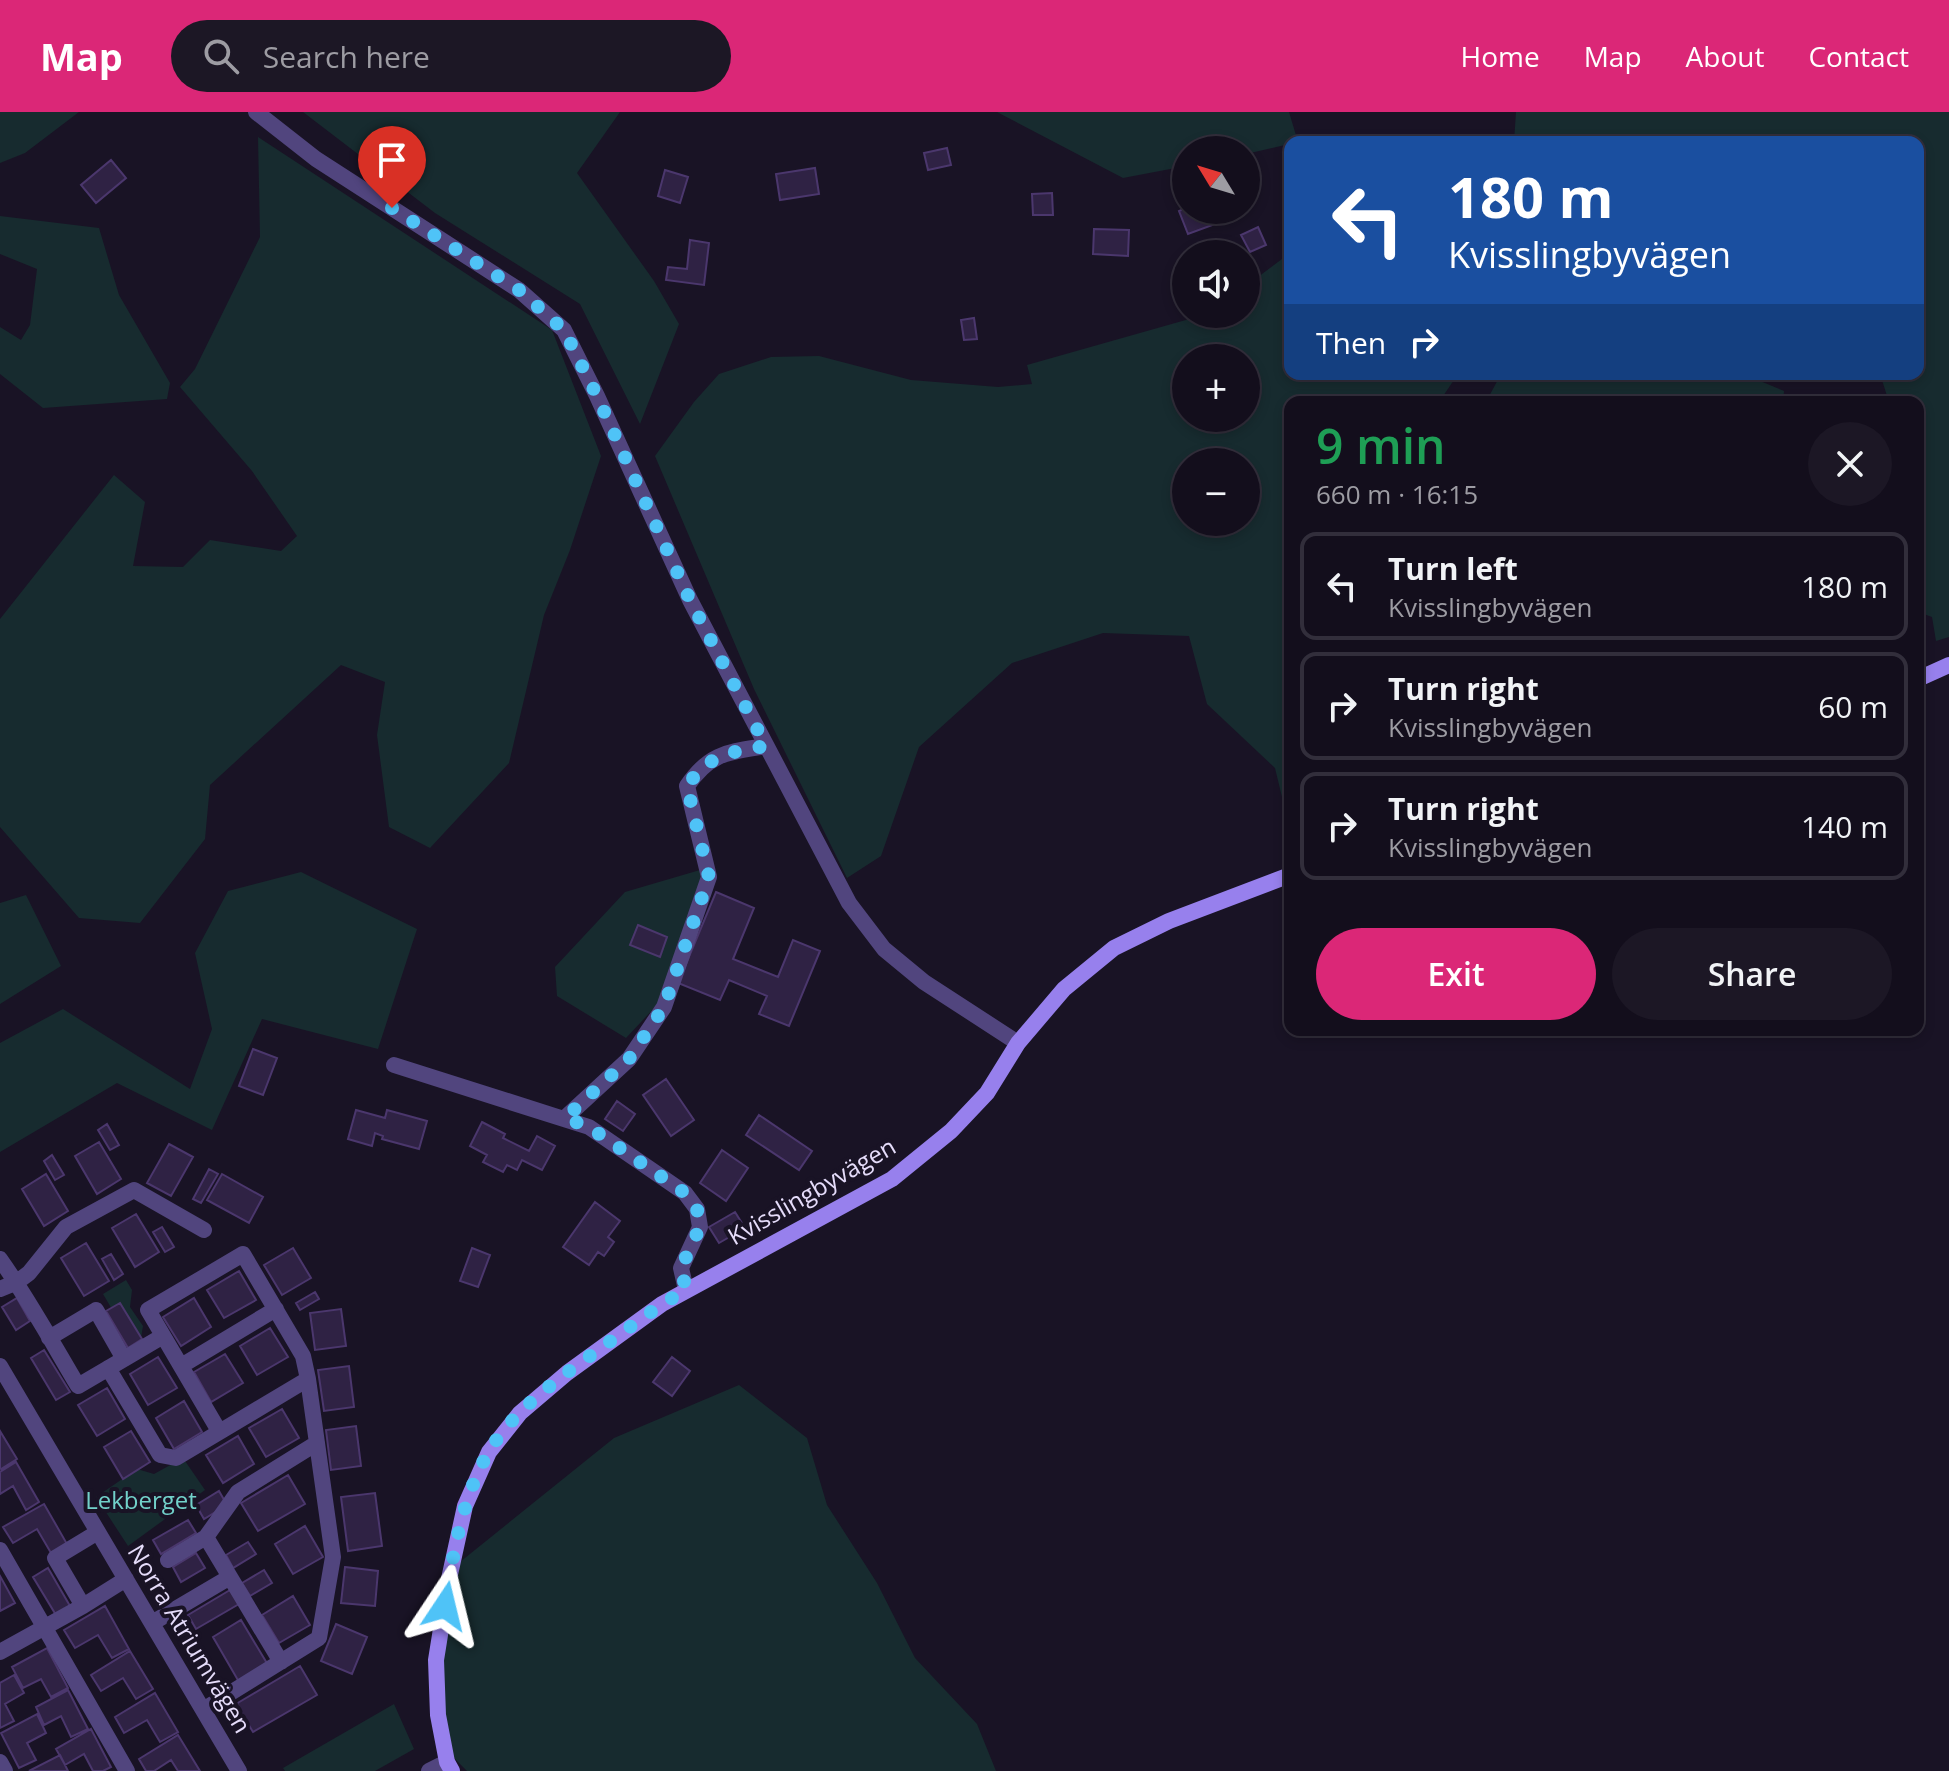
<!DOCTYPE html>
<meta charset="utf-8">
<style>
body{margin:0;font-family:"Open Sans",sans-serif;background:#1c1725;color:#f1f3f6;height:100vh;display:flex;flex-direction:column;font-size:30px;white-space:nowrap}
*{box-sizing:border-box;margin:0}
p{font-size:26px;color:#9d9ca3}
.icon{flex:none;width:44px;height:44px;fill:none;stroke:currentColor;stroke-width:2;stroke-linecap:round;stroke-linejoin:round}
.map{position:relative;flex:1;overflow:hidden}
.drawer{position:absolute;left:1284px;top:284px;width:640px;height:640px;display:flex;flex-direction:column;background:#130e1c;border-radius:16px;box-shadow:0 4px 12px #0003,0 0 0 2px #322e3b}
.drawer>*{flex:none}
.top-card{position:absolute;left:1284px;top:24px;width:640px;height:244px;border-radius:16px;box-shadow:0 4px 12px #0003,0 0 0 2px #322e3b;background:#1a4fa0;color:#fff;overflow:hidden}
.needle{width:52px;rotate:308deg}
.buttons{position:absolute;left:1172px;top:24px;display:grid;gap:16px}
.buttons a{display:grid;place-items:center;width:88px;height:88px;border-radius:50%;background:#130e1c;box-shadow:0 4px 12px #0003,0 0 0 2px #322e3b;font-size:40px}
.pin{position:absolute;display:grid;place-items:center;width:68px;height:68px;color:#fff;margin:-82px -34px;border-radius:50% 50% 50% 0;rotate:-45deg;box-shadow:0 0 8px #0007}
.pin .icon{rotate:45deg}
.me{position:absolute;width:88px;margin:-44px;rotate:10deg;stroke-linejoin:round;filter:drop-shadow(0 0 6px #0008)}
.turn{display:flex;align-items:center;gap:28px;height:168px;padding:0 32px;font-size:36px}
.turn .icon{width:104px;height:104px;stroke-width:2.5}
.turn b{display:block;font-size:56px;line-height:68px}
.then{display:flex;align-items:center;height:76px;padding:0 32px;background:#0003;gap:16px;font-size:30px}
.round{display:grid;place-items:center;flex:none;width:84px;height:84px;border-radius:42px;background:#1c1725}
.head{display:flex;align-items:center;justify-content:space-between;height:136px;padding:0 32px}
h1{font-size:48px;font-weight:600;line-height:60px;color:#1e9e55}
.action{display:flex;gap:16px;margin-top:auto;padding:16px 32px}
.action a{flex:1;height:92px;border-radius:48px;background:#db2777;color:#fff;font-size:32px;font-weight:600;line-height:92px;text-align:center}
.action a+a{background:#1c1725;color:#f1f3f6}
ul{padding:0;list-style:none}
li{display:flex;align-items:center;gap:24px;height:108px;margin:0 16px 12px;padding:0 16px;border:4px solid #322e3b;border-radius:16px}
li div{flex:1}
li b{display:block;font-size:30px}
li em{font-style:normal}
header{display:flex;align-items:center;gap:48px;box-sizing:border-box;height:112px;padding:0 40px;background:#db2777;color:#fff}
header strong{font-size:38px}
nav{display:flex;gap:44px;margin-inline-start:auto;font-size:28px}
.search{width:560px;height:72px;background:#1c1725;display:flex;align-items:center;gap:20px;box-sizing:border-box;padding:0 28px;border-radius:44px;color:#9d9ca3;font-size:30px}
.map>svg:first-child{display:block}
</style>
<header>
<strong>Map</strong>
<div class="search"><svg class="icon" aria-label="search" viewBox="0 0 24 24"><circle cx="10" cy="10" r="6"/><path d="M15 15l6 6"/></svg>Search here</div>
<nav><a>Home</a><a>Map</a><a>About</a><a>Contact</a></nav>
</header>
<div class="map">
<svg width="1949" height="1659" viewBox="0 0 1949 1659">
<rect width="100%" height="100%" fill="#191325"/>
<path fill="#172b2f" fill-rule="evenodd" d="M0,0H79L25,41L0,51Z
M303,0H620L577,61L654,169L679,212L640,312L580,192L435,101Z
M997,0H1289L1298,30L1246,42V38H1186V54L1123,66Z
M1516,0H1949V525L1936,529L1932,505L1918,500V290H1889L1881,265L1872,262H1918V30H1514Z
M258,25L552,218L601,344L570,438L544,503L509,651L430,736L389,715L377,623L385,570L341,553L210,673L205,727L140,811L79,806L0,715V507L114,363L145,390L133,454L183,455L210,428L281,439L297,424L252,359L180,275L195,257L260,125Z
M0,104L99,116L119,183L170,271L167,287L43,296L0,262V215L21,228L30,213L37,157L0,142Z
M1290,141V262H1458L1439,290H1290V718L1275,656L1207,592L1189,524L1103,521L1012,551L919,635L881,744L847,766L754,577L655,344L694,290L719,262L771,245L819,244L911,268L998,275L1032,272L1027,253L1207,202H1246V174ZM1186,246H1246V306H1186ZM1186,350H1246V410H1186Z
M1501,262H1743L1784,279L1783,290H1486Z
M700,758L702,774L657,893L626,926L557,884L555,855L625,780Z
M301,760L417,817L378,937L262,907L212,1018L117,971L0,1040V931L63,897L190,977L212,917L195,841L228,779Z
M26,783L61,854L0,892V791Z
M126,1168L132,1178L130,1195L143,1214L141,1226L132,1231L103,1182Z
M739,1273L807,1326L827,1393L877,1471L915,1546L977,1612L996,1659H467L446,1638L439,1570L460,1450L614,1326Z
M183,1346L205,1378L128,1434L96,1385L137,1357L154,1362Z
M394,1592L414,1637L375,1659H285L283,1656Z"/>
<path fill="#2f2244" stroke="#4b376d" stroke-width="2" d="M947,36L951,53L928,58L924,41Z
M111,48L126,66L96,91L81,73Z
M815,56L819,82L780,88L776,62Z
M665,58L688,65L680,91L658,84Z
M1052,81L1053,103H1033L1032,82Z
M1186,96L1235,98L1237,104L1188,122L1179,99Z
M1258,115L1266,133L1250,140L1241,123Z
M1094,117L1129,118L1128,144L1093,142Z
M690,128L709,131L704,173L666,168L668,155L687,157Z
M974,206L977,227L964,228L961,208Z
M716,780L754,796L733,847L778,865L793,828L820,839L789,914L759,902L767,884L729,868L720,888L678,871Z
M638,813L667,825L660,845L630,833Z
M253,937L277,946L263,983L239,974Z
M666,967L694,1008L671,1024L643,983Z
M617,989L635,1002L623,1019L605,1007Z
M356,998L385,1006L387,998L427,1009L419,1037L382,1027L383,1024L375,1021L372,1034L348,1027Z
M759,1003L812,1039L799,1058L746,1023Z
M482,1010L505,1022L503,1026L529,1039L537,1024L555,1034L542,1058L522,1048L517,1058L507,1053L503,1060L483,1050L487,1043L470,1034Z
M107,1012L119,1033L110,1038L98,1018Z
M99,1030L121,1067L97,1082L75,1044Z
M169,1032L193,1045L171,1084L147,1071Z
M722,1038L748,1056L726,1089L700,1071Z
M52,1043L64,1063L55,1068L44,1049Z
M209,1057L218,1062L201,1091L193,1087Z
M46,1062L68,1099L44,1114L22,1077Z
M222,1062L263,1085L249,1111L207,1088Z
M595,1090L620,1109L608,1125L614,1130L604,1144L598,1140L589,1153L563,1135Z
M735,1100L745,1116L719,1131L709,1115Z
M136,1102L159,1140L135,1155L112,1116Z
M162,1115L174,1135L165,1140L153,1120Z
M86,1131L109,1169L84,1184L61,1146Z
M293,1136L311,1166L282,1183L264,1153Z
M472,1136L490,1143L478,1175L460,1169Z
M111,1142L123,1162L114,1168L102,1147Z
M239,1159L256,1188L224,1206L207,1178Z
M315,1180L319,1187L300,1198L296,1191Z
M17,1186L30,1209L16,1218L2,1195Z
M194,1186L211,1215L181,1234L163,1205Z
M120,1191L142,1227L128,1236L106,1199Z
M341,1197L346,1234L315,1238L310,1201Z
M270,1216L288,1245L257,1263L240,1234Z
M44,1238L70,1280L56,1288L31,1246Z
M225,1242L243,1271L211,1290L194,1260Z
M158,1245L177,1276L148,1293L130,1262Z
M672,1245L690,1259L672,1284L653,1270Z
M349,1254L354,1295L324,1299L318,1258Z
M107,1276L125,1307L97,1324L78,1293Z
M184,1289L202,1320L174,1337L156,1306Z
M282,1297L299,1326L266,1345L249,1316Z
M356,1314L361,1354L331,1358L326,1318Z
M0,1319L17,1347L1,1357L0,1356Z
M131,1319L150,1350L123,1367L104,1335Z
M238,1324L254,1352L223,1371L206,1343Z
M16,1350L39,1390L26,1398L13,1374L0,1382V1360Z
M288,1363L305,1392L258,1419L241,1391Z
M219,1379L227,1393L204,1407L196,1393Z
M375,1381L382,1434L348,1439L341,1385Z
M44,1392L67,1432L51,1441L37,1417L13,1431L3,1415Z
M188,1408L196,1421L161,1442L153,1428Z
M305,1414L323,1445L293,1462L275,1432Z
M248,1430L256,1442L233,1456L226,1443Z
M196,1441L205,1456L181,1470L173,1455Z
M345,1455L378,1459L375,1494L341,1491Z
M48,1456L70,1494L56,1503L33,1465Z
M264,1458L272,1471L250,1484L242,1471Z
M0,1464L15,1491L0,1499Z
M230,1478L239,1492L196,1517L188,1503Z
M293,1484L310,1513L279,1531L262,1503Z
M105,1494L129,1537L112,1546L98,1523L75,1536L64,1518Z
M241,1508L268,1553L239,1570L213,1525Z
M336,1512L367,1525L352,1562L321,1549Z
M47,1536L68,1576L51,1585L41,1567L23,1576L12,1555Z
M130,1539L153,1577L136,1587L123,1566L101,1579L91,1563Z
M300,1554L317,1583L253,1620L236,1592Z
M14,1563L24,1581L5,1592L14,1609L0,1616V1571Z
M68,1578L88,1617L71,1625L61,1604L44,1613L36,1595Z
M155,1581L178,1620L160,1630L147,1608L124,1621L115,1605Z
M37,1602L46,1621L27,1631L36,1648L19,1656L1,1621Z
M91,1617L111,1655L103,1659H93L84,1642L65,1653L56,1637Z
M178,1623L200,1659H178L171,1648L154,1659H146L139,1647Z
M60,1643L68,1659H29Z"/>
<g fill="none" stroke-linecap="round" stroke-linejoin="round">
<path stroke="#51457e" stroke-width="16" d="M256,0L316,47L519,178L564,218L597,284L690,488L849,791L884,837L924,870L1018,931
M394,953L589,1015L685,1081L697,1097L700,1115L681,1156L686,1178
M565,1006L629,947L664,895L709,765L687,674C710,640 729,640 766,634
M0,1147C29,1188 53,1232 78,1274L124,1247L96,1198L49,1226
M0,1177L17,1170L29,1161L66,1115L134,1078L204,1118
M124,1247L163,1224
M0,1254L239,1659
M181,1254L276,1197
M108,1256L160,1343L176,1346L308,1267
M98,1420L55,1446L83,1494L126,1467
M206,1425L281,1550
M0,1438L127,1659
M168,1448L206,1425L238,1380L317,1331
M152,1511L230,1465
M0,1540L83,1494
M203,1598L319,1526L333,1445L308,1267L303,1244L243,1142L148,1198L219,1319
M0,1650L5,1659
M429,1659L447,1650"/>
<path stroke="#9780ed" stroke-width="16" d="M1918,567L1949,553
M452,1659L447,1650L438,1603L436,1548L449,1467L465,1394L489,1340L520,1301L567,1261L662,1192L892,1067L951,1019L987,981L1018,931L1064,877L1114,836L1169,809L1290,763"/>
</g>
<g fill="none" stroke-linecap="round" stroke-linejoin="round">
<path stroke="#4fc3f7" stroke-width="14" stroke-dasharray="0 25.2" d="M392,96L519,178L564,218L597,284L690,488L766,634C731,640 709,642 687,674L709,765L664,895L629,947L565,1006L589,1015L685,1081L697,1097L700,1115L681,1156L686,1178C657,1194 632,1214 605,1233C564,1263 514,1296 488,1341C462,1387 453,1442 445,1494"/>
</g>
<g text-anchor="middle" stroke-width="8" stroke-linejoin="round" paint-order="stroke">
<g font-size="24" fill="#e5dcfa" stroke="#191325">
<text transform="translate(812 1080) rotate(-30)" y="8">Kvisslingbyvägen</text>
<text transform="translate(189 1527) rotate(59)" y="8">Norra Atriumvägen</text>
</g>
<g font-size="24" fill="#72d1ca" stroke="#191325">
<text x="141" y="1397">Lekberget</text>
</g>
</g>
</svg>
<div class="buttons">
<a><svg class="needle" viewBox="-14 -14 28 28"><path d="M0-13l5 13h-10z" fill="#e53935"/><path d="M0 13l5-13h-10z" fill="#9d9ca3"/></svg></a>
<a><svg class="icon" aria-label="sound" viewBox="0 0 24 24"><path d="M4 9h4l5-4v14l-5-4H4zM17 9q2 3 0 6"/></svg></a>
<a>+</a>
<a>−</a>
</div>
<div class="pin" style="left:392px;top:96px;background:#d93025"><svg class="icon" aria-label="arrive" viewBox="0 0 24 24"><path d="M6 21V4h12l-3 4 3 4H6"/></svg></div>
<svg class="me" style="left:445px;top:1494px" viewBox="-20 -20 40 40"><path d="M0-17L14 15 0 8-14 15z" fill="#4fc3f7" stroke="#fff" stroke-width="4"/></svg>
<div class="top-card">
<div class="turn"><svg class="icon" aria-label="left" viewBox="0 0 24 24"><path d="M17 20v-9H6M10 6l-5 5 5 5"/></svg><div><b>180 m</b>Kvisslingbyvägen</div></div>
<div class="then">Then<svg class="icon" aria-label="right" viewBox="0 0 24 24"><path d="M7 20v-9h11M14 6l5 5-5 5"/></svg></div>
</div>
<section class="drawer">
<div class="head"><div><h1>9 min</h1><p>660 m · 16:15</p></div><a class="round"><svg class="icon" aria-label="close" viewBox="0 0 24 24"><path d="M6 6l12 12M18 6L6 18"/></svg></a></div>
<ul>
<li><svg class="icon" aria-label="left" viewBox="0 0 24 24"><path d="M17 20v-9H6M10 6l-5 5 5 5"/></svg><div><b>Turn left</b><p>Kvisslingbyvägen</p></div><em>180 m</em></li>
<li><svg class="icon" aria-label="right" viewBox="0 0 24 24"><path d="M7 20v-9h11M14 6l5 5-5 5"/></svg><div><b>Turn right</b><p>Kvisslingbyvägen</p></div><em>60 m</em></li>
<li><svg class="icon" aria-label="right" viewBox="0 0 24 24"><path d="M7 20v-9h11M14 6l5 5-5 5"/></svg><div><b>Turn right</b><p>Kvisslingbyvägen</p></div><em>140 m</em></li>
</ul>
<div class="action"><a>Exit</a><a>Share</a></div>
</section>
</div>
